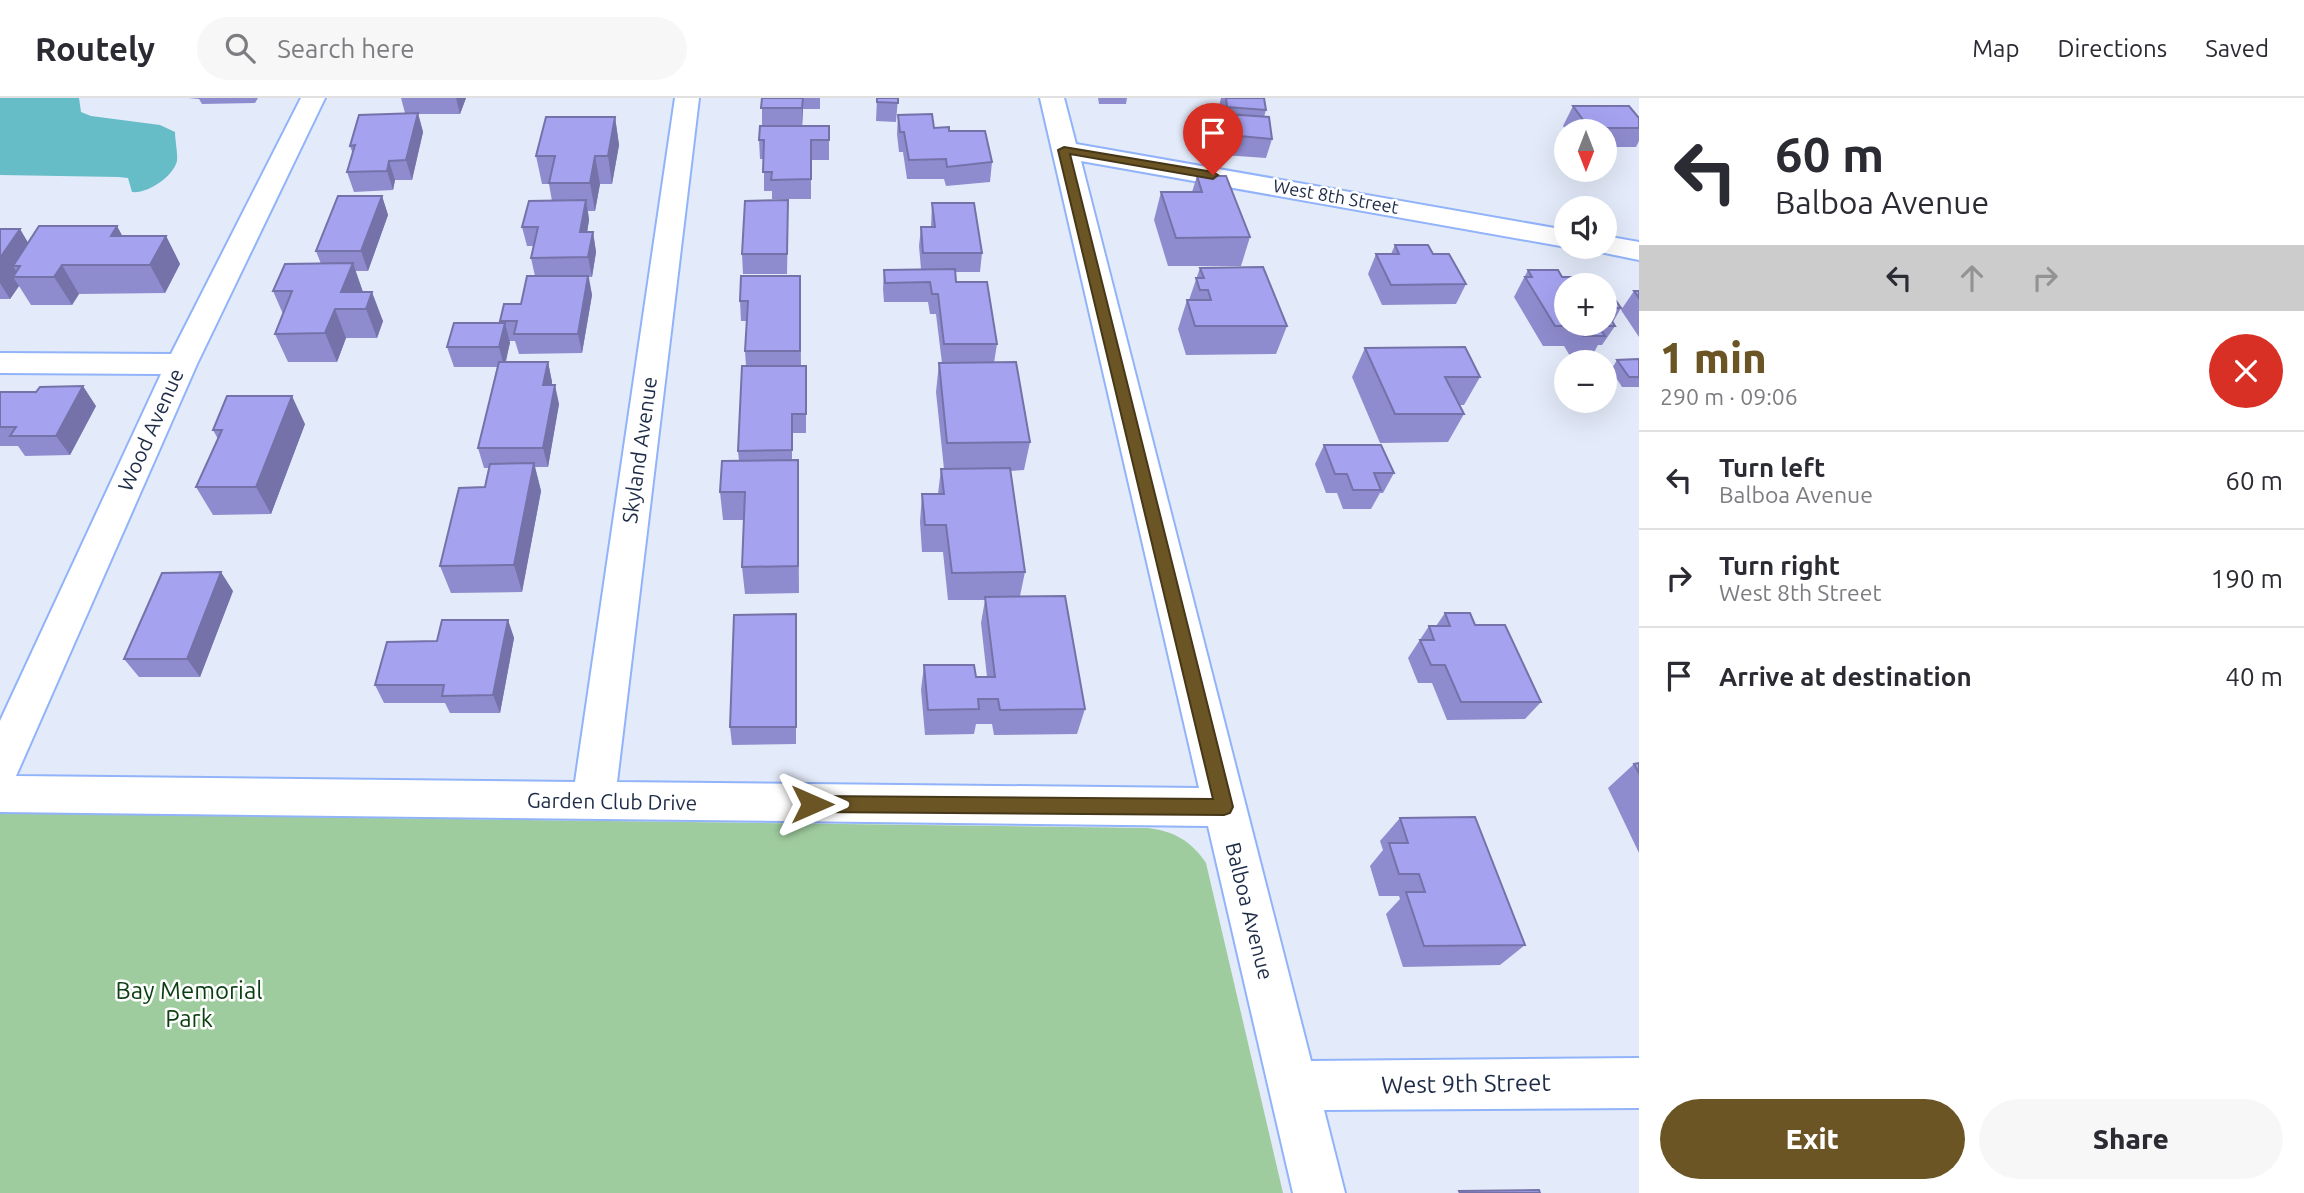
<!DOCTYPE html>
<meta charset="utf-8">
<style>
body{margin:0;font-family:Ubuntu,sans-serif;background:#f7f7f7;color:#2b2b33;height:100vh;display:flex;flex-direction:column;font-size:26px;white-space:nowrap}
*{box-sizing:border-box;margin:0}
p{font-size:23px;color:#7c7c81}
.icon{flex:none;width:38px;height:38px;fill:none;stroke:currentColor;stroke-width:2;stroke-linecap:round;stroke-linejoin:round}
.map{position:relative;flex:1;overflow:hidden}
.panel{display:flex;flex-direction:column;background:#fff;width:665px}
.panel>*{flex:none}
.hud{background:#fff;color:#2b2b33;overflow:hidden}
.needle{width:46px;rotate:180deg}
.tools{position:absolute;left:1554px;top:21px;display:grid;gap:14px}
.tools a{display:grid;place-items:center;width:63px;height:63px;border-radius:50%;background:#fff;box-shadow:0 7px 28px #0002;font-size:35px}
.pin{position:absolute;display:grid;place-items:center;width:60px;height:60px;color:#fff;margin:-72px -30px;border-radius:50% 50% 50% 0;rotate:-45deg;box-shadow:0 0 7px #0007}
.pin .icon{rotate:45deg}
.me{position:absolute;width:77px;margin:-38px;rotate:90deg;stroke-linejoin:round;filter:drop-shadow(0 0 5px #0008)}
.turn{display:flex;align-items:center;gap:24px;height:147px;padding:0 21px;font-size:32px}
.turn .icon{width:91px;height:91px;stroke-width:2.5}
.turn b{display:block;font-size:49px;line-height:60px}
.lanes{display:flex;align-items:center;height:66px;padding:0 21px;background:#0003;justify-content:center;gap:35px;direction:ltr}
.lanes .off{opacity:.35}
.round{display:grid;place-items:center;flex:none;width:74px;height:74px;border-radius:37px;background:#f7f7f7}
.headline{display:flex;align-items:center;justify-content:space-between;height:119px;padding:0 21px}
h1{font-size:42px;font-weight:800;line-height:52px;color:#6b5525}
.action{display:flex;gap:14px;margin-top:auto;padding:14px 21px}
.action a{flex:1;height:80px;border-radius:42px;background:#6b5525;color:#fff;font-size:28px;font-weight:800;line-height:80px;text-align:center}
.action a+a{background:#f7f7f7;color:#2b2b33}
ul{padding:0;list-style:none}
li{display:flex;align-items:center;gap:21px;height:98px;padding:0 21px;border-top:2px solid #e1e1e2}
li div{flex:1}
li b{display:block;font-size:26px}
li em{font-style:normal}
header{display:flex;align-items:center;gap:42px;box-sizing:border-box;height:98px;padding:0 35px;background:#fff;border-bottom:2px solid #e1e1e2}
header strong{font-size:33px}
nav{display:flex;gap:38px;margin-inline-start:auto;font-size:24px}
.search{width:490px;height:63px;background:#f7f7f7;display:flex;align-items:center;gap:18px;box-sizing:border-box;padding:0 24px;border-radius:38px;color:#7c7c81;font-size:26px}
main{display:flex;flex:1;min-height:0}
.map>svg:first-child{display:block}
</style>
<header>
<strong>Routely</strong>
<div class="search"><svg class="icon" aria-label="search" viewBox="0 0 24 24"><circle cx="10" cy="10" r="6"/><path d="M15 15l6 6"/></svg>Search here</div>
<nav><a>Map</a><a>Directions</a><a>Saved</a></nav>
</header>
<main>
<div class="map">
<svg width="1639" height="1095" viewBox="0 0 1639 1095">
<rect width="100%" height="100%" fill="#e3eaf9"/>
<path fill="#9fcc9f" d="M0,715L1148,730C1174,733 1191,743 1206,765L1283,1095H0Z"/>
<path fill="#67bdc7" d="M0,0H79L81,14L91,18L160,27L175,34C175,42 178,56 177,63C173,79 147,96 132,94L128,80L119,79L0,77Z"/>
<g fill="none" stroke-linecap="round" stroke-linejoin="round">
<defs>
<path id="minor" d="M301,0H325L197,266L16,678L575,684L675,0H699L617,684L1199,690L1040,0H1064L1076,46L1566,132V149L1081,63L1311,963L1639,960V1010L1324,1012L1345,1095H1293L1208,728L0,714V623L161,276L0,275V255L171,256Z
M1605,138L1639,144V162L1595,153L1592,149H1605Z"/>
</defs>
<use href="#minor" stroke="#91b3fa" stroke-width="4"/>
<use href="#minor" fill="#fff" fill-rule="evenodd"/>
</g>
<path fill="#8e8cce" d="M188,0H258L255,5L202,6L199,1Z
M401,0H466L460,16H418L423,34L412,82H395L393,92L354,94L347,74L353,56L350,48L405,15Z
M762,0H820V11H803L802,28L829,42V62H811V101H772V93H764V61H760L759,42L762,28Z
M877,0H898L896,24L876,23Z
M1098,0H1127L1126,6H1099Z
M1221,0H1264L1266,12L1264,19L1272,41L1266,60L1223,57L1221,35L1223,29L1221,28L1219,8Z
M1573,8L1639,20V43L1636,49H1605V33H1567L1563,28Z
M898,17L934,30L949,33L992,64L990,84L946,88L944,81H907L903,54H899L897,36Z
M615,19L619,47L612,86H600L595,113H588L589,122L587,134H593L596,154L592,179H589L592,197L582,255L519,256L515,243H510L506,264H548L552,284V287L559,306L548,369H535L541,393L522,494L451,495L440,468L485,389L489,370H484L478,350L497,269H454L447,249L500,225V223L521,206L535,178L531,160L533,148H527L522,129L552,103L549,86H542L536,58Z
M1197,78L1250,139L1241,168H1168L1154,122L1161,94H1192Z
M382,98L388,117L368,173H355L363,194L383,223L377,240H346L337,264H288L275,236L283,216L273,193L321,166L316,153Z
M932,105L982,155L980,174H955L956,184L997,246L994,265L1030,344L1024,372L1010,373L1025,474L1020,498L1085,611L1077,636L994,637L992,626H976L974,636L925,637L921,592L924,567L976,579H987L981,525L985,502H948L943,454H922L920,424L922,396H938L941,371H944L936,294L939,265H942L936,216H930L928,204H884L883,191L884,172L921,171L919,148L921,129H931Z
M788,122L787,176H743L742,156Z
M117,128L122,138H166L180,166L165,195L79,196L72,207H31L19,188L10,201H0V131H20L28,145Z
M1395,147L1466,186L1456,206L1382,207L1368,176L1376,156H1391Z
M1200,170L1287,228L1276,256L1186,257L1178,231L1187,202H1189Z
M1528,172L1562,179L1566,226L1605,190L1621,210L1613,224L1615,228L1602,247H1598L1592,258H1570L1564,248H1543L1514,199Z
M800,178L801,268H806V335H792V362H798L799,495L745,496L742,469L744,422H723L720,394L739,363L738,353L746,268L745,253L747,223H741L740,203Z
M1634,193H1639V239L1621,212Z
M1365,250L1480,279L1464,307H1460L1464,316L1448,344L1380,345L1352,279Z
M1639,261V289H1622L1611,272L1617,262Z
M0,294L96,308L70,357L25,358L18,348H0Z
M305,326L271,416L213,417L196,389L218,341L213,332Z
M1324,347L1394,375L1383,395H1380L1371,411H1343L1337,395H1326L1315,366Z
M233,493L200,579H139L124,561Z
M1445,515L1475,527L1541,604L1525,621L1447,622L1432,585H1418L1408,560L1429,528H1436Z
M796,516V646L732,647L730,629Z
M508,522L514,540L500,615H450L445,605H384L375,587L437,543Z
M1639,665V755L1608,690L1634,666Z
M1400,720L1525,847L1500,867L1403,869L1386,816L1400,801L1399,798H1379L1370,768L1383,752L1380,743Z"/>
<path fill="#7472a8" d="M456,0H466L460,16Z
M803,0V11L802,29V10Z
M418,15L423,34L412,82L406,62Z
M615,19L619,47L612,86L608,58Z
M595,58L600,86L595,113L590,85Z
M389,63L395,82L393,92L387,73Z
M382,98L388,117L368,173L361,153Z
M586,102L589,122L584,154L580,134Z
M117,128L132,156L111,138Z
M20,131L37,160L20,168H13L20,179H13L19,188L10,201L0,185V160Z
M593,134L596,154L592,179L588,159Z
M166,138L180,166L165,195L150,167Z
M353,165L363,194H341Z
M62,167L79,196L72,207L54,179Z
M588,178L592,197L582,255L578,236Z
M372,194L383,223L377,240L366,211Z
M335,211L346,240L337,264L325,235Z
M505,225L510,245L504,269L499,249Z
M548,264L552,284L548,307L543,287Z
M555,287L559,306L548,369L543,350Z
M83,288L96,308L70,357L56,338Z
M292,298L305,326L271,416L256,389Z
M534,365L541,393L522,494L514,467Z
M221,474L233,493L200,579L187,561Z
M508,522L514,540L500,615L493,597Z"/>
<path fill="#a5a3f0" stroke="#7472a8" stroke-width="2" d="M762,0H803L802,10H761Z
M877,0H898V5L877,4Z
M1226,0H1264L1266,12L1227,9Z
M1573,8H1629L1639,20V30H1589Z
M418,15L406,62L389,63L387,73L347,74L355,47L350,48L359,17Z
M932,16L934,30L949,29V33H985L992,64L947,69L946,61L909,62L904,34H900L898,17Z
M1226,16L1269,19L1272,41L1229,37Z
M546,19H615L608,58H595L590,85H549L555,58H536Z
M760,28H829V42H811V81L771,82L772,74H763L764,42H759Z
M1197,78H1226L1250,139L1176,140L1161,94H1202Z
M338,98H382L361,153H316Z
M586,102L580,134H593L588,159L531,160L538,129H522L529,103Z
M788,102L787,156H742L745,103Z
M932,105H974L982,155H923L921,129H935Z
M39,128H117L111,138H166L150,167H62L54,179H13L20,168H13Z
M0,131H20L0,160Z
M1395,147H1428L1433,156H1449L1466,186L1391,187L1376,156H1399Z
M353,165L341,194H372L366,211H335L325,235L275,236L292,193H273L285,166Z
M1263,169L1287,228H1195L1187,202H1211L1208,192H1200L1196,180H1204L1200,170Z
M955,171L956,184H987L997,246H944L938,196H932L930,184L885,185L884,172Z
M1528,172H1558L1562,179H1583L1589,187H1566V226H1605V212L1615,228H1598L1605,238H1583L1576,228H1555L1525,179H1532Z
M527,178H588L578,236H514L517,223H500L504,206H521Z
M741,178H800V253H745L748,203H740Z
M1605,190H1607L1621,210H1605Z
M1634,193H1639V200Z
M454,225H505L499,249H447Z
M1465,249L1480,279H1445L1464,316H1395L1365,250Z
M1639,261V279H1629L1617,262Z
M499,264H548L543,287H555L543,350H478Z
M1016,264L1030,344L947,345L939,265Z
M742,268H806V316H792V352L738,353Z
M83,288L56,338H10L16,329H0V294H36L40,289Z
M227,298H292L256,389H196L222,332H213Z
M1324,347H1381L1394,375H1374L1381,392H1353L1347,376H1335Z
M798,362V468L742,469L745,394H720L722,363Z
M534,365L514,467L440,468L459,390L485,389L490,366Z
M1010,370L1025,474L952,475L946,427H925L922,396H944L941,371Z
M221,474L187,561H124L162,475Z
M1065,498L1085,611L1000,612L998,601H978L979,611L928,612L924,567H974L976,579H995L985,499Z
M1445,515H1470L1475,527H1505L1541,604H1461L1445,567H1431L1420,542H1434L1429,528H1450Z
M796,516V629H730L734,517Z
M442,522H508L493,597L442,598L444,587H375L387,544L437,543Z
M1639,665V675L1634,666Z
M1475,719L1525,847L1424,848L1406,794H1425L1419,776H1399L1389,745H1408L1400,720Z
M1539,1092L1540,1095H1460L1459,1093Z"/>
<path fill="#6b5525" stroke="#463718" stroke-width="2" d="M1064,49L1213,74L1218,77L1213,81L1070,56L1233,709L1230,715L1224,717L812,714L806,711L803,706L806,700L812,698L1213,701L1058,52Z"/>
<g text-anchor="middle" stroke-width="5" stroke-linejoin="round" paint-order="stroke">
<g font-size="18" fill="#1f2c48" stroke="#fff">
<text transform="translate(1336 99) rotate(10)" y="6">West 8th Street</text>
</g>
<g font-size="21" fill="#1f2c48" stroke="#fff">
<text transform="translate(151 332) rotate(-66)" y="7">Wood Avenue</text>
<text transform="translate(640 352) rotate(-82)" y="7">Skyland Avenue</text>
<text transform="translate(612 704) rotate(1)" y="7">Garden Club Drive</text>
<text transform="translate(1249 813) rotate(76)" y="7">Balboa Avenue</text>
</g>
<g font-size="24" fill="#0b3f11" stroke="#fff">
<text x="189" y="901">Bay Memorial<tspan x="189" dy="28">Park</tspan></text>
</g>
<g font-size="24" fill="#1f2c48" stroke="#fff">
<text transform="translate(1466 986) rotate(-1)" y="8">West 9th Street</text>
</g>
</g>
</svg>
<div class="tools">
<a><svg class="needle" viewBox="-14 -14 28 28"><path d="M0-13l5 13h-10z" fill="#e53935"/><path d="M0 13l5-13h-10z" fill="#7c7c81"/></svg></a>
<a><svg class="icon" aria-label="sound" viewBox="0 0 24 24"><path d="M4 9h4l5-4v14l-5-4H4zM17 9q2 3 0 6"/></svg></a>
<a>+</a>
<a>−</a>
</div>
<div class="pin" style="left:1213px;top:77px;background:#d93025"><svg class="icon" aria-label="arrive" viewBox="0 0 24 24"><path d="M6 21V4h12l-3 4 3 4H6"/></svg></div>
<svg class="me" style="left:812px;top:706px" viewBox="-20 -20 40 40"><path d="M0-17L14 15 0 8-14 15z" fill="#6b5525" stroke="#fff" stroke-width="4"/></svg>
</div>
<section class="panel">
<div class="hud">
<div class="turn"><svg class="icon" aria-label="left" viewBox="0 0 24 24"><path d="M17 20v-9H6M10 6l-5 5 5 5"/></svg><div><b>60 m</b>Balboa Avenue</div></div>
<div class="lanes"><svg class="icon" aria-label="left" viewBox="0 0 24 24"><path d="M17 20v-9H6M10 6l-5 5 5 5"/></svg><svg class="icon off" aria-label="ahead" viewBox="0 0 24 24"><path d="M12 20V5M6 11l6-6 6 6"/></svg><svg class="icon off" aria-label="right" viewBox="0 0 24 24"><path d="M7 20v-9h11M14 6l5 5-5 5"/></svg></div>
</div>
<div class="headline"><div><h1>1 min</h1><p>290 m · 09:06</p></div><a class="round" style="background:#d93025;color:#fff"><svg class="icon" aria-label="close" viewBox="0 0 24 24"><path d="M6 6l12 12M18 6L6 18"/></svg></a></div>
<ul>
<li><svg class="icon" aria-label="left" viewBox="0 0 24 24"><path d="M17 20v-9H6M10 6l-5 5 5 5"/></svg><div><b>Turn left</b><p>Balboa Avenue</p></div><em>60 m</em></li>
<li><svg class="icon" aria-label="right" viewBox="0 0 24 24"><path d="M7 20v-9h11M14 6l5 5-5 5"/></svg><div><b>Turn right</b><p>West 8th Street</p></div><em>190 m</em></li>
<li><svg class="icon" aria-label="arrive" viewBox="0 0 24 24"><path d="M6 21V4h12l-3 4 3 4H6"/></svg><div><b>Arrive at destination</b></div><em>40 m</em></li>
</ul>
<div class="action"><a>Exit</a><a>Share</a></div>
</section>
</main>
